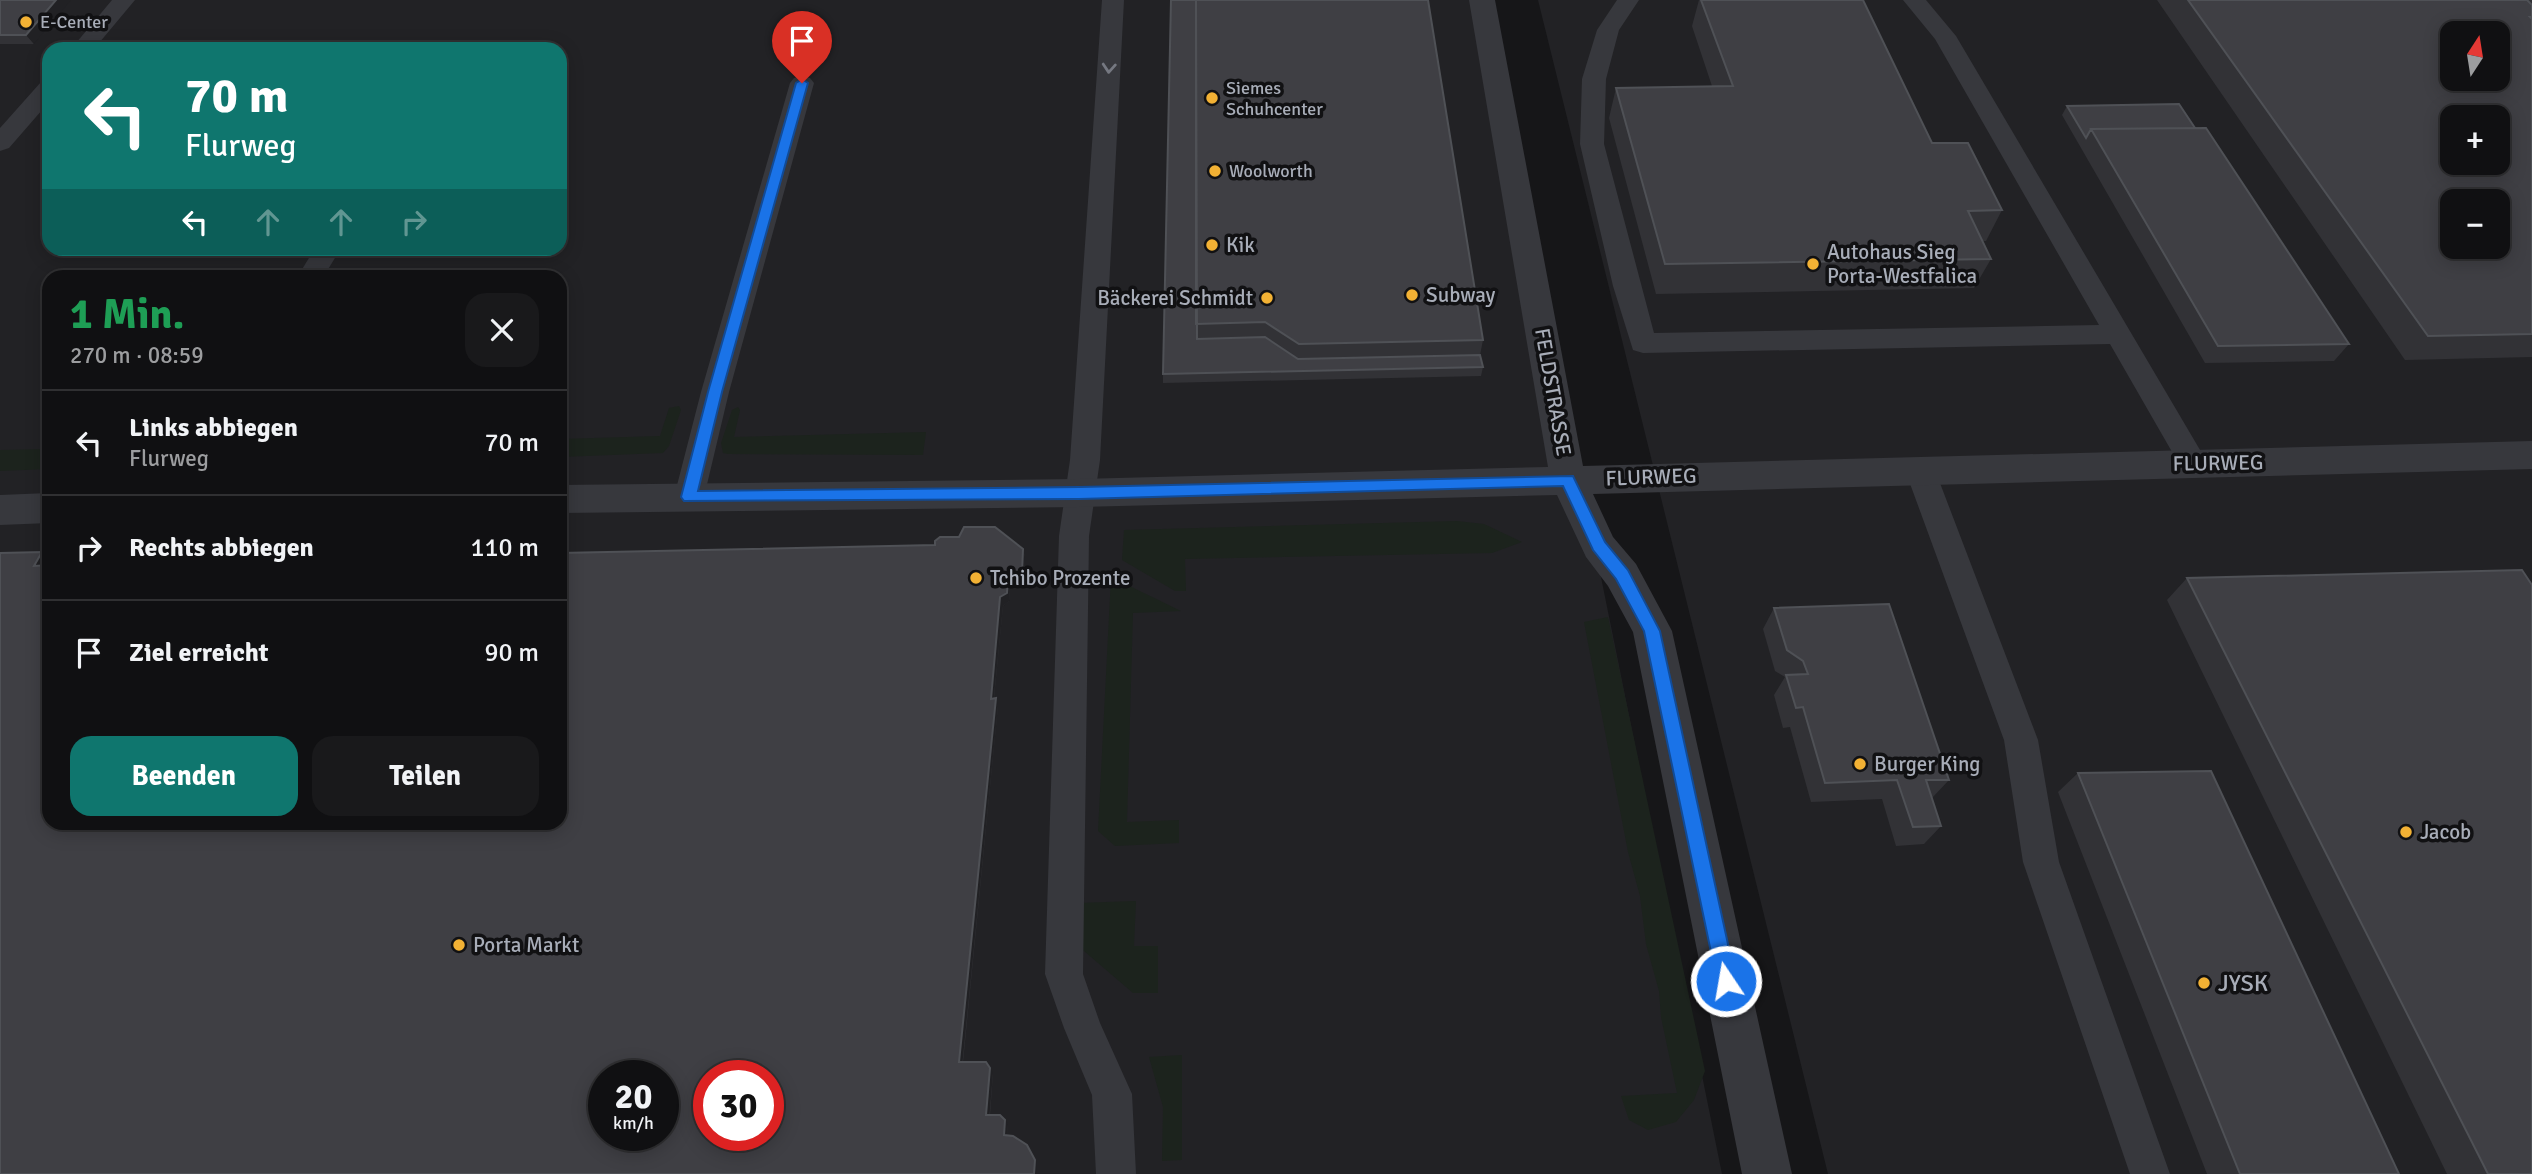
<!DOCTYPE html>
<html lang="de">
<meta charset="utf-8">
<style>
body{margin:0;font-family:Signika,sans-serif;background:#19191b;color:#f1f3f6;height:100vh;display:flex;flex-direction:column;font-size:26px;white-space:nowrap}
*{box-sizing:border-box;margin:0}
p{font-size:23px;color:#9c9d9f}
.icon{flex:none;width:38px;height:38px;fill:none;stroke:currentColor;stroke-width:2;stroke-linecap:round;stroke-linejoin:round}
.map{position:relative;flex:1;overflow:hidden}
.details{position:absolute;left:42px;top:270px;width:525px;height:560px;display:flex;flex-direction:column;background:#101012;border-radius:21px;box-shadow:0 4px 18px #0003,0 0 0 2px #303032}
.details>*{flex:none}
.guide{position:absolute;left:42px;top:42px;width:525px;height:214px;border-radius:21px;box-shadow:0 4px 18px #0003,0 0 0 2px #303032;background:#0f766e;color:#fff;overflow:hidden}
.needle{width:46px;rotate:12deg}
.tools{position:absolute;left:2440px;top:21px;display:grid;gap:14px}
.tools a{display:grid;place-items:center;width:70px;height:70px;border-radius:14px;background:#101012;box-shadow:0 4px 18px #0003,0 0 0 2px #303032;font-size:35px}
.speed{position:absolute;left:588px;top:1060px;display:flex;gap:14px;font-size:35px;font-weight:700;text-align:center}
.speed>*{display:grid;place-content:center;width:91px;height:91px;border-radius:50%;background:#101012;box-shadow:0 4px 18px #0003,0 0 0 2px #303032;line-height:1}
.speed small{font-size:18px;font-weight:400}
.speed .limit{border:10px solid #d22;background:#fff;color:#111}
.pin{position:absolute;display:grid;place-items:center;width:60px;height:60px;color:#fff;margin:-72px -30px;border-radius:50% 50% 50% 0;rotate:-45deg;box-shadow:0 0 7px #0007}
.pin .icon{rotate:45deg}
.me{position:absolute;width:77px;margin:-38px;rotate:348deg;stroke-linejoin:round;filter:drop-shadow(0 0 5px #0008)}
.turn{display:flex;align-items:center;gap:24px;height:147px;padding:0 28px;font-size:32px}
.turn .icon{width:91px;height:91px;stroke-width:2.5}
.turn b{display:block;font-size:49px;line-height:60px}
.lanes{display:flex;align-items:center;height:66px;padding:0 28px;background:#0003;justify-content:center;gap:35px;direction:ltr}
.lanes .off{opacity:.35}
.round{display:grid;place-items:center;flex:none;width:74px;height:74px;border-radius:21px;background:#19191b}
.summary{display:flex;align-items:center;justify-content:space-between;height:119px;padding:0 28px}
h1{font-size:42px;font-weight:800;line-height:52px;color:#1e9e55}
.primary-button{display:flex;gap:14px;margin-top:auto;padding:14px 28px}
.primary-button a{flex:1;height:80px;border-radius:21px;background:#0f766e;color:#fff;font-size:28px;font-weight:800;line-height:80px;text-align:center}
.primary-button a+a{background:#19191b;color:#f1f3f6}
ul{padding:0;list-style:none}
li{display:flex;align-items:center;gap:21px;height:105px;padding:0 28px;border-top:2px solid #303032}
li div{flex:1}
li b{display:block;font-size:26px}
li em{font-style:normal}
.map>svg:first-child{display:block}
</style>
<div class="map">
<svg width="2532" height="1174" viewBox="0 0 2532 1174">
<rect width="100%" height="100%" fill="#161618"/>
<path fill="#222225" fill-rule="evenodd" d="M0,0H1484L1722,1174H0ZM49,49H560V248H49ZM49,276H560V822H49ZM604,1076H663V1136H604ZM709,1076H768V1136H709Z
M1538,0H2532V1174H1828ZM2452,33H2497V79H2452ZM2452,117H2497V163H2452ZM2452,201H2497V247H2452Z"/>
<path fill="#1c231d" d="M679,406L681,410L669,446L663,453L560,457V439L660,436L669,408Z
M738,407L740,410L734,437L926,432L923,455L728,454L723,453L721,443L732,410Z
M49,449V469L0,471V450Z
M1457,521L1484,524L1522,542L1492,553L1185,559L1186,591H1175L1122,560L1124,530Z
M1111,577L1181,611L1133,613L1127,822L1179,820V843L1115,846L1098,831Z
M1608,617L1705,1071L1694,1100L1676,1122L1648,1130L1629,1120L1621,1096L1677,1093L1661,1017L1659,991L1646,944L1640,896L1628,852L1584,622Z
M1136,901L1134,946H1158V993H1133L1077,945V903Z
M1182,1055V1160L1162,1161L1163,1107L1149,1057Z"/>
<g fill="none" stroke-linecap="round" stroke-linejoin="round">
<path fill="#37383d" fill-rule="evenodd" d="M112,0H135L94,49H71Z
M1102,0H1124L1100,460L1089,536L1083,974L1100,1023L1132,1094L1136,1174H1096L1092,1095L1064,1028L1045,974L1059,536L1070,460Z
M1617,0H1639L1619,30L1606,79L1604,144L1654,333L2099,325L1935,39L1903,0H1926L1956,36L2203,455L2208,463L2203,471L2193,474L2183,471L2110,344L1643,353L1633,350L1613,286L1580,144L1582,79L1597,30Z
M802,76L810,78L814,83L729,392L704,497L700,505L689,509L678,505L674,497L701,392L790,83L794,78Z
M49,80V102L9,148L0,151V128L41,82Z
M315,248H341L324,276H298Z
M1920,459L1930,462L1935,470L2038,740L2059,862L2170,1174H2130L2023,862L2004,740L1905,470L1910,462Z"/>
<path fill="#37383d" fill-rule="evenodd" d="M1469,0H1495L1583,466L2532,441V469L1593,494L1613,537L1636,564L1672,631L1792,1174H1742L1633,632L1608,586L1586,557L1557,495L1079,507L560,513V485L1079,479L1548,467Z
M49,493V523L0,525V495Z"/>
</g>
<path fill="#323236" d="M0,0L34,44H0Z
M1171,0L1483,340L1480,355L1483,367L1481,376L1163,383V374Z
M1699,0H1863L1932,143L2002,210L1986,241H1983L1991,259L1974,288L1656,294L1609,118L1616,88L1712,86L1692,26Z
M2157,0H2532V357L2405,360Z
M2067,106L2195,128L2349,344L2334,361L2205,363L2062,115Z
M1023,549L1025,557L1024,582L1019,586H1010L1009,601L1003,606L994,698L998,706L963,1062L993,1073L990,1115L1008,1124L1007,1135L1037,1164L49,822Z
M2187,578L2532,1174H2447L2167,600Z
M1774,608L1949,780L1932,798L1941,826L1924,844L1896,846L1882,799L1811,802L1790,727L1783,728L1774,695L1785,677L1775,671L1763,629Z
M2078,773L2399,1174H2207L2058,792Z"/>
<path fill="#212124" d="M56,0H71L34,44L26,35Z
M1023,549L1025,557L1024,582L1019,586L1017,578Z
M42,552L49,557V566H34Z
M1008,578L1010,586L1009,601L1003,606L993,706L991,699L1000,597Z
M996,698L998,706L962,1067L959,1062Z
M990,1068L993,1073L989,1120L986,1115Z
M1005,1120L1008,1124L1007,1139L1004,1135Z
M1030,1150L1037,1164V1174H1034Z"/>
<path fill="#3f3f44" stroke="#4f5156" stroke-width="2" fill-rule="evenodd" d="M0,0H56L26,35H0Z
M1171,0H1196L1197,339L1265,337L1298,359L1480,355L1483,367L1163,374Z
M1196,0H1428L1483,340L1299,344L1265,322L1196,324Z
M1701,0H1863L1932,143H1968L2002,210L1968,211L1991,259L1665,264L1616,88L1733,86Z
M2188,0H2527L2532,5V17H2530L2532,19V334L2428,336ZM2452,33H2497V79H2452ZM2452,117H2497V163H2452ZM2452,201H2497V247H2452Z
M2179,104L2195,128L2091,129L2086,138L2067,106Z
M2206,128L2349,344L2218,346L2091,129Z
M964,527H995L1023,549L1022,574L1017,578H1008L1007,593L1000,597L991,699L996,698L959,1062H986L990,1068L986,1115H1000L1005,1120L1004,1135L1013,1136L1027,1145L1035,1160L1034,1174H0V553L42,552L34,566L49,565V822H560V553L935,545V541L940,537H959ZM604,1076H663V1136H604ZM709,1076H768V1136H709Z
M2522,570L2532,585V1174H2488L2187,578Z
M1889,604L1949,780H1926L1941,826L1913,827L1897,780L1825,783L1803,707L1796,708L1786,675L1808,674L1803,661L1787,650L1774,608Z
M2211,771L2399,1174H2240L2078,773Z"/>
<defs><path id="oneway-chevron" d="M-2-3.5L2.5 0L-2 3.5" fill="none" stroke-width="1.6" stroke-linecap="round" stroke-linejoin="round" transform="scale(1.75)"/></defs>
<use stroke="#757881" href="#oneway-chevron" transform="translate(1109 68) rotate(94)"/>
<path fill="#1a73e8" stroke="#114b97" stroke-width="2" d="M802,79L808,83L722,392L698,491L1079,487L1573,476L1605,542L1628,570L1660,631L1736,981L1733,988L1726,991L1719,988L1717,981L1644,631L1616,579L1593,550L1563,486L1079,499L684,501L681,497L708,392L796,83Z"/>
<g fill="#f2b134" stroke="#111113" stroke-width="2.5">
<circle cx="26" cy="22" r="7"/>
<circle cx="1212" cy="98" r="7"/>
<circle cx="1215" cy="171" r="7"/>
<circle cx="1212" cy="245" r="7"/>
<circle cx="1813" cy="264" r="7"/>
<circle cx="1412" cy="295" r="7"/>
<circle cx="1267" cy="298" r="7"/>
<circle cx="976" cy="578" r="7"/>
<circle cx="1860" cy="764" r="7"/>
<circle cx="2406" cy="832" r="7"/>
<circle cx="459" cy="945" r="7"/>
<circle cx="2204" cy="983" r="7"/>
</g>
<g text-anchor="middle" stroke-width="7" stroke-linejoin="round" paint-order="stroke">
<g font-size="18" fill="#a8adb8" stroke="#111113" text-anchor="start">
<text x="40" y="28">E-Center</text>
<text x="1226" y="94">Siemes<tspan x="1226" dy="21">Schuhcenter</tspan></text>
<text x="1229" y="177">Woolworth</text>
</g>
<g font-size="21" fill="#a8adb8" stroke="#111113" text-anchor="start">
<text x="1226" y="252">Kik</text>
<text x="1827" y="259">Autohaus Sieg<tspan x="1827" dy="24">Porta-Westfalica</tspan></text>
<text x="1426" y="302">Subway</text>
<text x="1253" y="305" text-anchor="end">Bäckerei Schmidt</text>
<text x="990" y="585">Tchibo Prozente</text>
<text x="1874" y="771">Burger King</text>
<text x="2420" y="839">Jacob</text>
<text x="473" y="952">Porta Markt</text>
</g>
<g font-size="21" fill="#a8adb8" stroke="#111113">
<text transform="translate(1553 392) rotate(80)" y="7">FELDSTRASSE</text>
<text transform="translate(2218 463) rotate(-1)" y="7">FLURWEG</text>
<text transform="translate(1651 477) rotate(-2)" y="7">FLURWEG</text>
</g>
<g font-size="24" fill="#a8adb8" stroke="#111113" text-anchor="start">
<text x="2218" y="991">JYSK</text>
</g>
</g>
</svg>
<div class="tools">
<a><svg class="needle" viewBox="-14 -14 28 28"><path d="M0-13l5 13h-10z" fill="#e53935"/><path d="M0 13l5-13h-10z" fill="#9c9d9f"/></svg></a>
<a>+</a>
<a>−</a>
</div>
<div class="speed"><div>20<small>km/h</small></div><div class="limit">30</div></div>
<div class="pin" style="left:802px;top:83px;background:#d93025"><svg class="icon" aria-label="arrive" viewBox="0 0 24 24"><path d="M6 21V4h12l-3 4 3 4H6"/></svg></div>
<svg class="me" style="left:1726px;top:981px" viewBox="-20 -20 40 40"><circle r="17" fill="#1a73e8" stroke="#fff" stroke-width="3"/><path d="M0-11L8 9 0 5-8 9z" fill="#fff"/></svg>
<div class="guide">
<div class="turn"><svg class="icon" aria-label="left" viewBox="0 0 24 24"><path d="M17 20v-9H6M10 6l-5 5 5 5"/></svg><div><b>70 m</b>Flurweg</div></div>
<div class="lanes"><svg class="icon" aria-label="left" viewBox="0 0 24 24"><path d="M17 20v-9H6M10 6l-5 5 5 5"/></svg><svg class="icon off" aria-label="ahead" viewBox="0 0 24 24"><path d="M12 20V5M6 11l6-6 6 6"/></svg><svg class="icon off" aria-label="ahead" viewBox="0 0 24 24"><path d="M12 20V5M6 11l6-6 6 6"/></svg><svg class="icon off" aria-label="right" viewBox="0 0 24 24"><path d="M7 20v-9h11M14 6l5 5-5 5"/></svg></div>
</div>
<section class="details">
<div class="summary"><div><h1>1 Min.</h1><p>270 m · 08:59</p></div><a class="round"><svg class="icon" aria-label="close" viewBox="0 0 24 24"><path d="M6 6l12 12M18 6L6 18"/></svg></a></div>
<ul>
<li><svg class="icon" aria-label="left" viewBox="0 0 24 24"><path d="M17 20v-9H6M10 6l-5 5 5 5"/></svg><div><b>Links abbiegen</b><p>Flurweg</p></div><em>70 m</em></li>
<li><svg class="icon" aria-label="right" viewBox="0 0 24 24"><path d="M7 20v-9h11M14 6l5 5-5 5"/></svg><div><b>Rechts abbiegen</b></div><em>110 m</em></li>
<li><svg class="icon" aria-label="arrive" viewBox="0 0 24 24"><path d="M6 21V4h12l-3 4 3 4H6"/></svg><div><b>Ziel erreicht</b></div><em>90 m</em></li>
</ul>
<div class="primary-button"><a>Beenden</a><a>Teilen</a></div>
</section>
</div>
